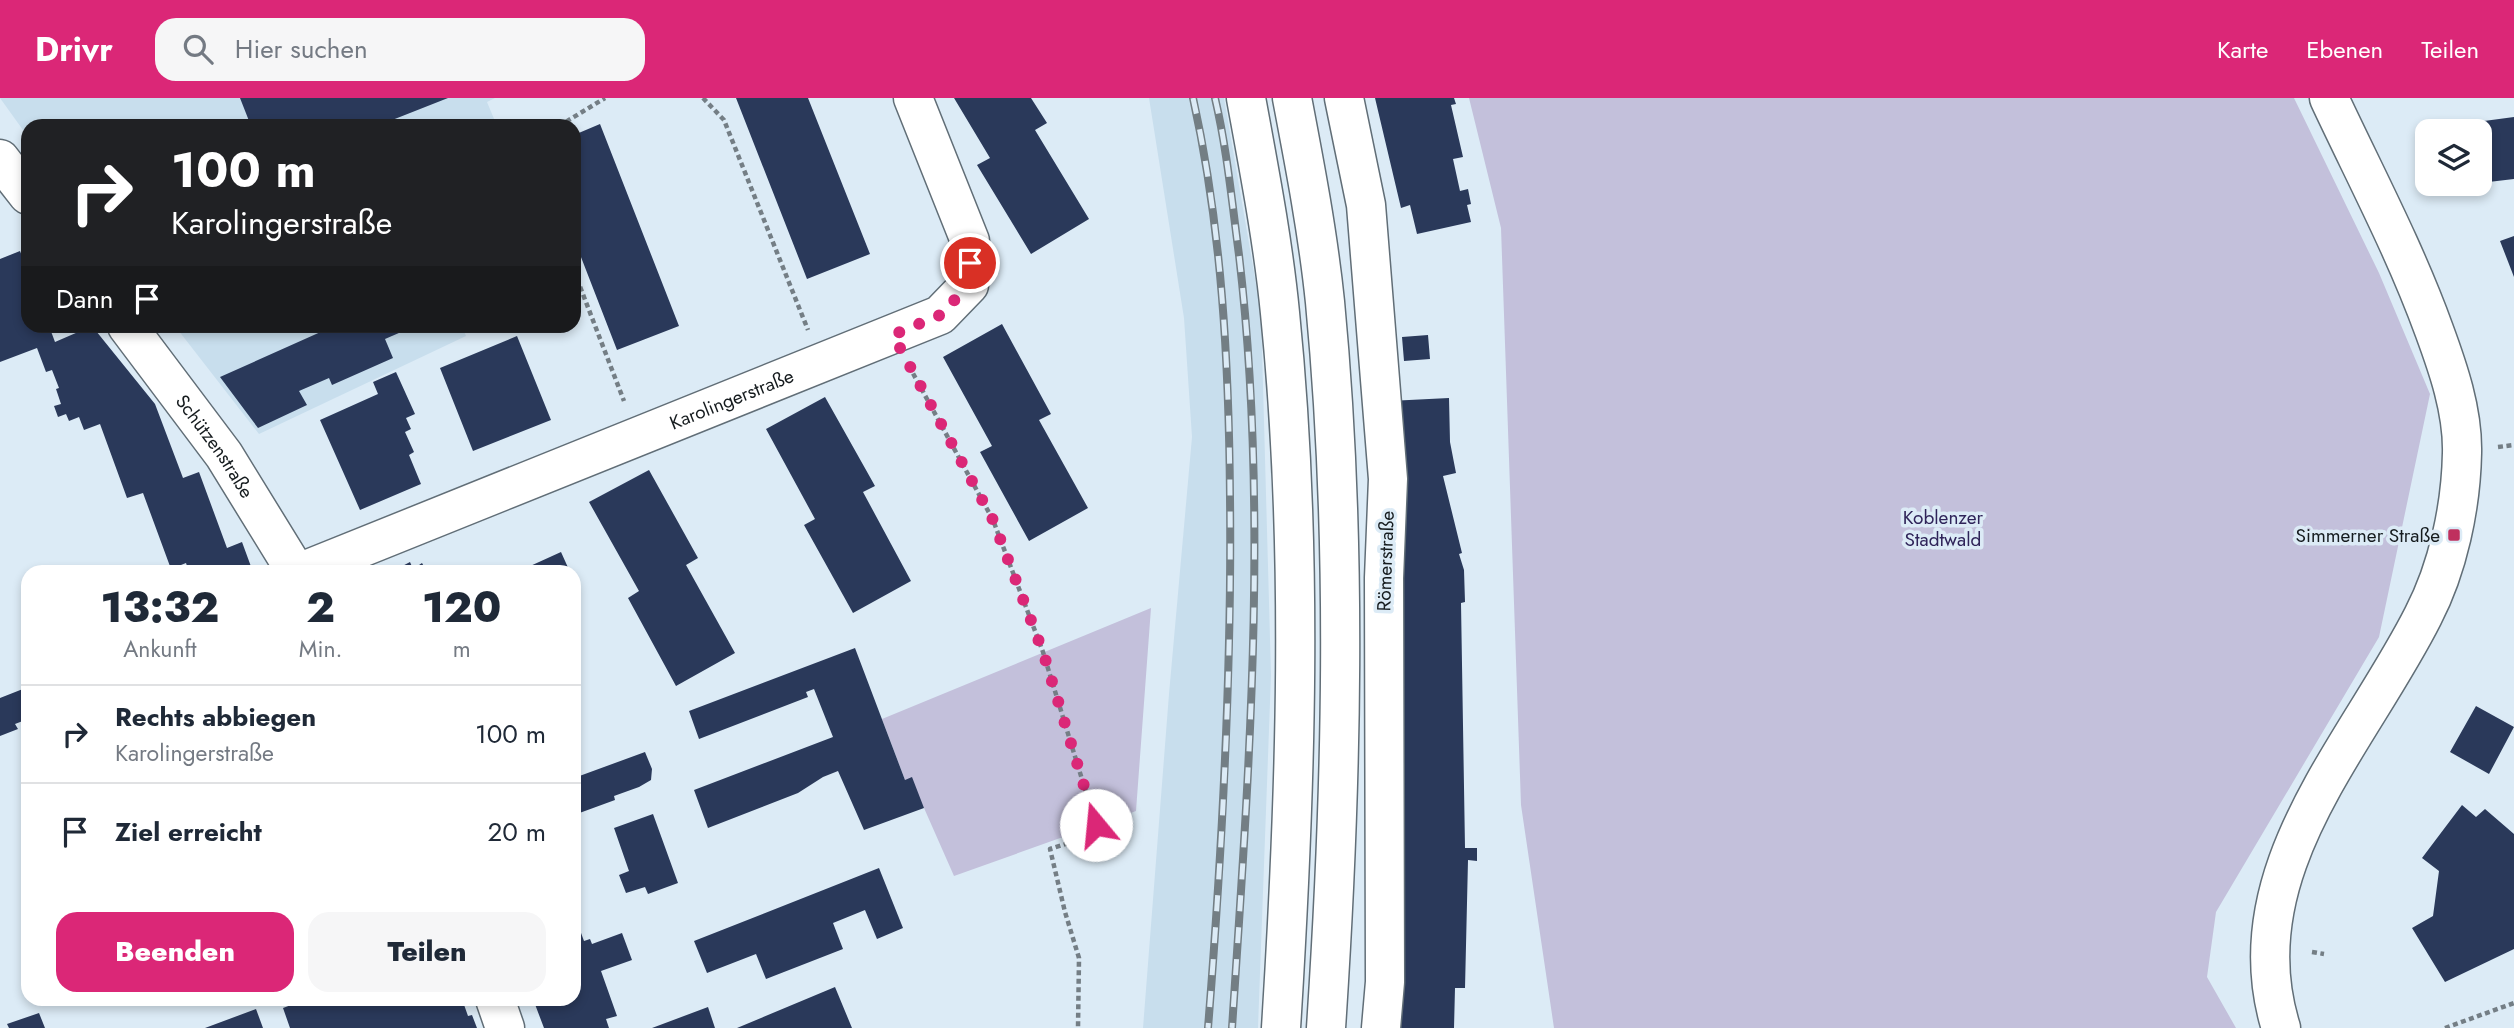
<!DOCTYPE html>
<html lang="de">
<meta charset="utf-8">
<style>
body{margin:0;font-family:Jost,sans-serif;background:#f6f6f7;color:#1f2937;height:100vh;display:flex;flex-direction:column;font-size:26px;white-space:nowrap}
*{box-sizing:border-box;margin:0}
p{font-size:23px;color:#747a83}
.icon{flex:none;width:38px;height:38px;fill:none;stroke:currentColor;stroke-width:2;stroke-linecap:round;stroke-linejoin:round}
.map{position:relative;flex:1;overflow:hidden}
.sheet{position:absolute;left:21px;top:467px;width:560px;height:441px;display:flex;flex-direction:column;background:#fff;border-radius:21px;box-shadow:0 4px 10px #0003}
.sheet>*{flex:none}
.top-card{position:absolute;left:21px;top:21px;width:560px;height:214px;border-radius:21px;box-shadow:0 4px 10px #0003;background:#202124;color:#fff;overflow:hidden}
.controls{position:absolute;left:2415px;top:21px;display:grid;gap:14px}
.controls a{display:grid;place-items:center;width:77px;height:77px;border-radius:14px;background:#fff;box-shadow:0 4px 10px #0003;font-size:35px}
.pin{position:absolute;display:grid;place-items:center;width:60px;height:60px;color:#fff;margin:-30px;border:4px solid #fff;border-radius:50%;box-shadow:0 2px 7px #0007}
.me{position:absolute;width:77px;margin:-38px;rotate:343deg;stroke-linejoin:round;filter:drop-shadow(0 0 5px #0008)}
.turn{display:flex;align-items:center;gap:24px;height:147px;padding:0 35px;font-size:32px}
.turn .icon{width:91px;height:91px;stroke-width:2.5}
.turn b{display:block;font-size:49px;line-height:60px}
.then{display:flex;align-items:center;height:66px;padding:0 35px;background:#0003;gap:14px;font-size:26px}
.eta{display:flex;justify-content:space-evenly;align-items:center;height:119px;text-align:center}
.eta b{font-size:42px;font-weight:800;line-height:49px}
.cta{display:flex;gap:14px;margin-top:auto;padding:14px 35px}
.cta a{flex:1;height:80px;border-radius:21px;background:#db2777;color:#fff;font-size:28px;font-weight:800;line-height:80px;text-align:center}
.cta a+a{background:#f6f6f7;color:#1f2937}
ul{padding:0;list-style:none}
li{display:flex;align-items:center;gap:21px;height:98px;padding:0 35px;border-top:2px solid #e0e1e3}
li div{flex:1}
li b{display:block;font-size:26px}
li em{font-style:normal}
header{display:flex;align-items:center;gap:42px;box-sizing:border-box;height:98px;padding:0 35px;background:#db2777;color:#fff}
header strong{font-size:33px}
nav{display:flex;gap:38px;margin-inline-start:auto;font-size:24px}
.search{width:490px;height:63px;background:#f6f6f7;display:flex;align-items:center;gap:18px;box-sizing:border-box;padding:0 24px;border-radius:21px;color:#747a83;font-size:26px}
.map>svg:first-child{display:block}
</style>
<header>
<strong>Drivr</strong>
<div class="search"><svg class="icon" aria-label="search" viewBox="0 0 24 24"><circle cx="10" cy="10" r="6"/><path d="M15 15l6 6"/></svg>Hier suchen</div>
<nav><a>Karte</a><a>Ebenen</a><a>Teilen</a></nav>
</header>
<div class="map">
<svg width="2514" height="930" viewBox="0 0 2514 930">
<rect width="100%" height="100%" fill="#dcebf6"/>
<path fill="#c8deed" d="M0,0H495L487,4L497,28H28V39Z
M1149,0H1224L1261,215L1271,577L1258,930H1143L1169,596L1192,339L1184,220Z
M175,228H462L466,238L259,336Z"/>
<path fill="#c3c0db" d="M1469,0H2294L2379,175L2430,296L2379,539L2216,814L2207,879L2236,930H1554L1521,707L1501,130Z
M1151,510L1136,713L954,778L924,710L905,682L882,621Z"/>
<path fill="#2a395a" d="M240,0H448L377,28H251Z
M736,0H808L870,156L807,181Z
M954,0H1031L1047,25L1035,32L1089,121L1031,156L977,67L990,60Z
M1375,0H1454L1456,6L1451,7L1463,59L1453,61L1460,93L1468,91L1471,106L1467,107L1471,124L1417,136L1410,107L1401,110Z
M2514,19V81L2480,85V33H2455L2454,27Z
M600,26L679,228L617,252L574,141V37Z
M2514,138V179L2500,143Z
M20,153L28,173V228H49L55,244L92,228L155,306L183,380L199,374L227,450L242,444L253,474H189L186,465L171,471L143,395L127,400L100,326L84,332L79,319L69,323L66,316L58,319L54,308L61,306L56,291L59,290L52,272L46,274L37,250L0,264V161Z
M1002,226L1051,316L1039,322L1088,410L1029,443L980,354L992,348L943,259Z
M334,228H415L385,241L393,260L332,287L329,280L299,293L307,307L258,330L220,279Z
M1428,237L1430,261L1404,263L1402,239Z
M517,238L551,322L473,353L440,270Z
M396,274L415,316L406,320L411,331L405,334L414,354L409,357L421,386L360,412L320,322L378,296L373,284Z
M825,299L875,388L863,394L911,483L853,515L804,427L815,421L766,331Z
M1449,300L1450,344L1456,375L1443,378L1462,455L1459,456L1464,472L1465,504L1461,505L1465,750H1477V763L1468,762L1465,890H1455L1454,930H1398L1389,303Z
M649,372L698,460L686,467L735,555L676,588L628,500L639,493L589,404Z
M561,454L570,474H517Z
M410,464L413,471L422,465L427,474H391Z
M855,550L905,682L912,679L924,710L864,732L838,673L823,679L798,695L708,730L694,692L833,639L814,591L806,594L808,599L699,641L689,613Z
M28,589V621L15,626L18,631L0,638V600Z
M2476,608L2514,629L2489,676L2450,654Z
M645,654L652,671L651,682L639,689L614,698L615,702L574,717V680Z
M2462,707L2476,719L2485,711L2514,736V851L2445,884L2412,830L2433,818L2439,773L2422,760Z
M653,716L678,785L648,796L645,789L626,795L619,777L629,773L614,730Z
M879,770L903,830L877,841L865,812L833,825L843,851L766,881L756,856L707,875L694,843Z
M574,816L584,843L590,841L592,846L622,835L632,862L601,873L617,918L606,921L609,930H544L533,901H574Z
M835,889L852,930H737Z
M307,901H462L468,918L472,917L477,930H290L283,910Z
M708,909L715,930H652Z
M256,911L263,930H205Z
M39,915L45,930H9L7,926Z"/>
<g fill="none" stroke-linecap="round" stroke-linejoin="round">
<defs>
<g id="street">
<path d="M1344,0L1366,107L1388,381L1384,480L1385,884L1381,930"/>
<path d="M0,61L28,97"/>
<path id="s1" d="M127,228L224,357L296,474"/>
<path id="s2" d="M301,474L940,217L969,187L970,143L913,0"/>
<path d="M495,901L505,930"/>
</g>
<path id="secondary" d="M2281,930C2232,774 2358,647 2423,518C2448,470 2461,409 2462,355C2463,313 2448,270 2434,232C2405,152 2365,77 2329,0"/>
<path id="highway" d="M1246,0C1259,71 1273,143 1280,215C1304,452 1296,692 1281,930
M1292,0C1305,68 1318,136 1325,204C1348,445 1342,689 1326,930"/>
</defs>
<use href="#street" stroke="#616e77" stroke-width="41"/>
<use href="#secondary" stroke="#616e77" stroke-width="41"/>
<use href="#highway" stroke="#616e77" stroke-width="41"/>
<path stroke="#747e85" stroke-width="4.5" stroke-dasharray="5 3.5" stroke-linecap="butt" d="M703,0L724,22L808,232
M559,28L605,0
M574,173L624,303
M909,268L993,422L1043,554L1096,727V736L1050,751L1065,814L1079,860L1078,930
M2498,349L2514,347
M2312,854L2324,856
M2445,930L2514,905"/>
<use href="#street" stroke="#fff" stroke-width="38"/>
<use href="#secondary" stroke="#fff" stroke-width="38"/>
<use href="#highway" stroke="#fff" stroke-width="38"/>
<defs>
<path id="rail" d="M1193,0C1222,131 1229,267 1230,400C1232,577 1222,754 1208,930
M1215,0C1227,51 1232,105 1239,157C1269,413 1249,673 1232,930"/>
</defs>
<use href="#rail" stroke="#737e84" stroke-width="8"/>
<use href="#rail" stroke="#dcebf6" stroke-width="5" stroke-dasharray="16" stroke-linecap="butt"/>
</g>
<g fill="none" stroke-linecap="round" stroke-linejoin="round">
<path stroke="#db2777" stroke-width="12" stroke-dasharray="0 21.6" d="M970,165L969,187L940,217L893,237L993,422L1043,554L1096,727"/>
</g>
<rect fill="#bf305e" stroke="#dcebf6" stroke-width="2.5" x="2447" y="430" width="14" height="14" rx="3.5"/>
<g text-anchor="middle" stroke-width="7" stroke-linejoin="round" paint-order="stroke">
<g font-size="19" fill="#151b1e" stroke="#dcebf6">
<text dy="7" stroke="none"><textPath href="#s2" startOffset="464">Karolingerstraße</textPath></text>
<text dy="7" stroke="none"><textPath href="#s1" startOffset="149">Schützenstraße</textPath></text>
<text transform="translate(1385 463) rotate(-88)" y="7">Römerstraße</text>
</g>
<g font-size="19" fill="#2f2459" stroke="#dcebf6">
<text x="1943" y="426">Koblenzer<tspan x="1943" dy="22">Stadtwald</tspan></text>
</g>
<g font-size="19" fill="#151b1e" stroke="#dcebf6" text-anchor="end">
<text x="2440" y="444">Simmerner Straße</text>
</g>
</g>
</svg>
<div class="controls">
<a><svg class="icon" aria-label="layers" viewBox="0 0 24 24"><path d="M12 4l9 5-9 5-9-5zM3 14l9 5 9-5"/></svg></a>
</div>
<div class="pin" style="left:970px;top:165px;background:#d93025"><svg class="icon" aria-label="arrive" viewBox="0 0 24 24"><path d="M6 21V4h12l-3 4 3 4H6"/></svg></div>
<svg class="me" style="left:1096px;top:727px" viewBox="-20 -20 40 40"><circle r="19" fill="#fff"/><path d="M0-13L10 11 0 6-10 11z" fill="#db2777"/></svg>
<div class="top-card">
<div class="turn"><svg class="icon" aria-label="right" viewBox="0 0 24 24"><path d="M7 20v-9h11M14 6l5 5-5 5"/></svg><div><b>100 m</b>Karolingerstraße</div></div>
<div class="then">Dann<svg class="icon" aria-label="arrive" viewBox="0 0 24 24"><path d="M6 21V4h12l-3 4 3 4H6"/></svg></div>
</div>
<section class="sheet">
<div class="eta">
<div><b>13:32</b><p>Ankunft</p></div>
<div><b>2</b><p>Min.</p></div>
<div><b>120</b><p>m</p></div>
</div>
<ul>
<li><svg class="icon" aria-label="right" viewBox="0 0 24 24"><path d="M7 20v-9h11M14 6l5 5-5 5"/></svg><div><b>Rechts abbiegen</b><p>Karolingerstraße</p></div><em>100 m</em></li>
<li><svg class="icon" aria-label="arrive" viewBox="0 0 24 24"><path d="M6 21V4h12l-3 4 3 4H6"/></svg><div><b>Ziel erreicht</b></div><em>20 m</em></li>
</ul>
<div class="cta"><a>Beenden</a><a>Teilen</a></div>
</section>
</div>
